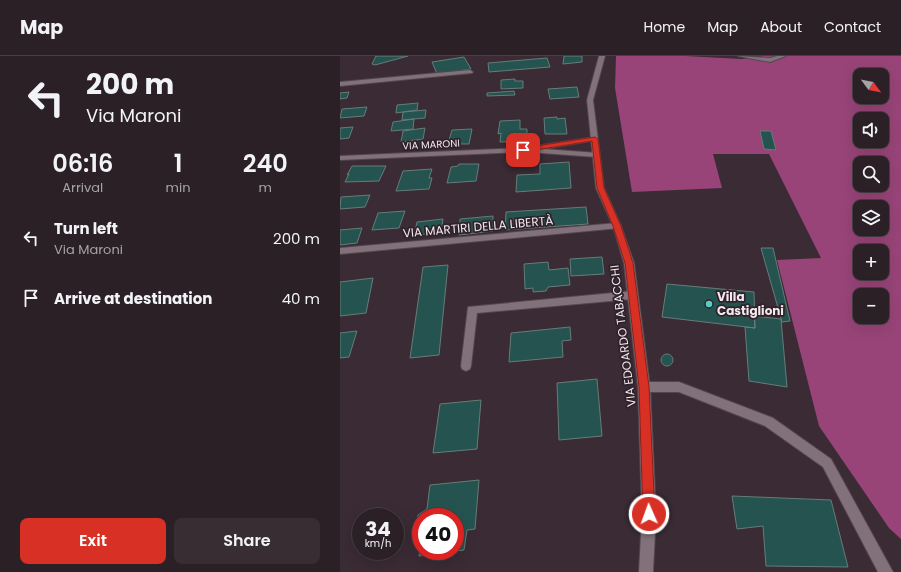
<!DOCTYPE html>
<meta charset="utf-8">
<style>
body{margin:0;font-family:Poppins,sans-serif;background:#382d33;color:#f1f3f6;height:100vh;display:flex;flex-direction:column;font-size:15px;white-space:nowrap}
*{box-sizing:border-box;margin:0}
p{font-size:13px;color:#a6a3a7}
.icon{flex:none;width:22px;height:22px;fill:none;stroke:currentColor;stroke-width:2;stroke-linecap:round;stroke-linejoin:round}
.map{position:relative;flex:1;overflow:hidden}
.details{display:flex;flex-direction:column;background:#2c2027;width:340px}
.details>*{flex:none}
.top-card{background:#2c2027;color:#f1f3f6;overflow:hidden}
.needle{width:26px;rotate:122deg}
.buttons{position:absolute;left:513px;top:12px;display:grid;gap:8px}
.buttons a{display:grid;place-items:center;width:36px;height:36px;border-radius:8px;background:#2c2027;box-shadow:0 4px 16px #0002,0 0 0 1px #483e44;font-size:20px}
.speed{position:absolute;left:12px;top:452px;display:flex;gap:8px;font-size:20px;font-weight:700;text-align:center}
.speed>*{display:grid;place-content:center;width:52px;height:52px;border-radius:50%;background:#2c2027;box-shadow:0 4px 16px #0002,0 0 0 1px #483e44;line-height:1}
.speed small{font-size:10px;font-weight:400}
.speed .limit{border:6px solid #d22;background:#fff;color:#111}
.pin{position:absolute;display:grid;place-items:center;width:34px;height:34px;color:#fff;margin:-17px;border-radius:8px;box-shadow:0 2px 6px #0006}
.me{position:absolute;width:44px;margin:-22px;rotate:358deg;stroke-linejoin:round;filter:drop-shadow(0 0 3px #0008)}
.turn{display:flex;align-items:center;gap:14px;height:84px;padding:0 20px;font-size:18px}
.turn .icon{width:52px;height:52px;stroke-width:2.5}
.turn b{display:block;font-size:28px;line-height:34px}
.eta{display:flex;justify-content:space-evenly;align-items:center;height:68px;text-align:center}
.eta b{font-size:24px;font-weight:600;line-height:28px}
.button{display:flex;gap:8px;margin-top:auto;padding:8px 20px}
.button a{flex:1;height:46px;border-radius:8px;background:#d93025;color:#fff;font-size:16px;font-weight:600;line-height:46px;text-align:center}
.button a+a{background:#382d33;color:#f1f3f6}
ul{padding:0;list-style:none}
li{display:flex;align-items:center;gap:12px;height:60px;padding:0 20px}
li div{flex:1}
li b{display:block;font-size:15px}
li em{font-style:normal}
header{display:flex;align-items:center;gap:24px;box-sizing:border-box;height:56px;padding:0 20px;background:#2c2027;border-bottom:1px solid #483e44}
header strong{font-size:19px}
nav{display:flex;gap:22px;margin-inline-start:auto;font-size:14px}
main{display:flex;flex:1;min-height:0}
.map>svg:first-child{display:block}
</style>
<header>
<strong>Map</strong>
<nav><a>Home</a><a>Map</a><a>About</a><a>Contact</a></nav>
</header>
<main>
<section class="details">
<div class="top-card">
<div class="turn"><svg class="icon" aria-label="left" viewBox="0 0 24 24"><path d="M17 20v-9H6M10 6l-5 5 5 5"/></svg><div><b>200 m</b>Via Maroni</div></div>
</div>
<div class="eta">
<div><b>06:16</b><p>Arrival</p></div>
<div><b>1</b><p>min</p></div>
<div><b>240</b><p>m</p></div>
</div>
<ul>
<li><svg class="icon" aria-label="left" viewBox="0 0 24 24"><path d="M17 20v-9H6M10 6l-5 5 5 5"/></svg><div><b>Turn left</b><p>Via Maroni</p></div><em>200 m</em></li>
<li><svg class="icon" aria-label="arrive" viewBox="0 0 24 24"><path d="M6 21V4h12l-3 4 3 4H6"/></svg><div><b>Arrive at destination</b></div><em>40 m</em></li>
</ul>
<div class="button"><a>Exit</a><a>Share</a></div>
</section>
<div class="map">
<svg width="561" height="516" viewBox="0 0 561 516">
<rect width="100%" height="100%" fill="#3a2b34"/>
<path fill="#984478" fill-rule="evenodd" d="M276,0H345L402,3L423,0H561V483L549,472L479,370L437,204L481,202L429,98H373L382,132L292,136L275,32ZM520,19H542V41H520ZM520,63H542V85H520ZM520,107H542V129H520ZM520,151H542V173H520ZM520,195H542V217H520ZM520,239H542V261H520Z"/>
<path fill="#255450" stroke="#667c79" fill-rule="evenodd" d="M36,0H68L35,9L32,8Z
M224,0H242V6L223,8Z
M124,1L131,13L97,18L92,6Z
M207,2L210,11L149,16L148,7Z
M175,23V25H183V32L161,33V24Z
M237,31L239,41L210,43L208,33Z
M174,35L175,39L147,40V37Z
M9,36L7,42L0,43V37Z
M78,47L77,54L56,57L57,49Z
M27,51L24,60L0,62L2,53Z
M86,54L85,62L62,64L63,56Z
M217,61V63L225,62L227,78H205L204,62Z
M74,63L73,73L51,75L53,66Z
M180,64V73H187V85L160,86L161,77L158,78L160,65Z
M13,71L9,82L0,83V72Z
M85,72L83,83L61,86L63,75Z
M132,73L129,88H108L112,74Z
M420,75H431L436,94L424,93Z
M229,106L231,132L176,136L177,119L200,118V108Z
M119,108H139L136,125L107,127L111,111L118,110Z
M12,110H46L39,125L5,126L9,118L7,119Z
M92,113L89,122H92L89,133L56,135L63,115Z
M30,139L25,151L0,153L1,141Z
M246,151L248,168L165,174L166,156Z
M65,155L59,172L32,174L38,157Z
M153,160V175L119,179L120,163Z
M103,163L101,177L74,179L77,166Z
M22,172L17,187L0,189V174Z
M421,192H433L450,265L442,266Z
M262,201L264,218L231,220L230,203Z
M208,206L209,214L228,212L230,229L208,231L206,235L193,236V232L185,233L184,208Z
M108,209L99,299L70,302L83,211Z
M33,222L26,257L0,260V226Z
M327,228L414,236L415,272L322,261Z
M414,260L441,263L447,331L409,325L405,271L415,272Z
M230,271L231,284L222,285L223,301L169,306L171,277Z
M17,275L9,301L0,302V277Z
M321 304a6 6 0 1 1 12 0a6 6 0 1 1-12 0Z
M257,323L262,380L219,384L217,327Z
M141,344L137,393L93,397L100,348Z
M139,424L135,473L127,474L124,494L79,500L81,485L75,486L78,459L87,453L90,429ZM81,461H115V495H81Z
M392,440L491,444L508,511L426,510L423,470L397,473Z"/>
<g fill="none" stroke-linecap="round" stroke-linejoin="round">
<defs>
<path id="street" d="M398,0L430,2L437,0H446L430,6Z
M130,14L133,16L132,17L0,30V26Z
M255,81L257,82V84L203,93L259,97V101H256L201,97H198V94L183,96L0,104V100L183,92Z
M277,167L280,168L281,170L280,172L0,198V192Z
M293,235L298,239L293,243L137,257L131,310L130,313L126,315L122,313L121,310L128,251Z
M304,326H339L433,362L491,403L553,516H538L483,411L425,370L339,336H304L300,334L298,331L300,328Z"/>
<path id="secondary" d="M259,0H265L253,44L264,132L281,170L294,207L310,331L316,458L313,516H299L302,458L298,331L284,207L273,170L256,132L247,44Z"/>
</defs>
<use href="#street" stroke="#53474d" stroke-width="2"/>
<use href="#secondary" stroke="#53474d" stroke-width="2"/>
<use href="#street" fill="#82717a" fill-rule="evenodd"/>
<use href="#secondary" fill="#82717a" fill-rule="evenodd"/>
</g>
<path fill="#d93025" stroke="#8d1f18" d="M255,81L258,83L264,132L281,170L293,207L309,331L315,458L313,462L309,464L305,462L303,458L299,331L285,207L273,170L257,132L252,85L183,96L180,94L183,92Z"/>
<circle fill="#55cec5" stroke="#30222a" stroke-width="1.5" cx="369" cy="248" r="4"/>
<g text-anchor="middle" stroke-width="3.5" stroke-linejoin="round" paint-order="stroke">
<g font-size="10" fill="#f2e8ed" stroke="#30222a">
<text transform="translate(91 88) rotate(-3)" y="4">VIA MARONI</text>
</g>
<g font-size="12" fill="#f2e8ed" stroke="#30222a">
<text transform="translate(138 171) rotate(-5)" y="4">VIA MARTIRI DELLA LIBERTÀ</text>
<text transform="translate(283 280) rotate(-97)" y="4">VIA EDOARDO TABACCHI</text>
</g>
<g font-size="12" font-weight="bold" fill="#f2e8ed" stroke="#30222a" text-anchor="start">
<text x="377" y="245">Villa<tspan x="377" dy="14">Castiglioni</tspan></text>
</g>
</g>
</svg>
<div class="buttons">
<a><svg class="needle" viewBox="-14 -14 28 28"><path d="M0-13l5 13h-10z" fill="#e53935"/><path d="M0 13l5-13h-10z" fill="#a6a3a7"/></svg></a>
<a><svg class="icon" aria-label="sound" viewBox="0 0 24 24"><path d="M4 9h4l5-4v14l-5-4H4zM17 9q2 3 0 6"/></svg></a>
<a><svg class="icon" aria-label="search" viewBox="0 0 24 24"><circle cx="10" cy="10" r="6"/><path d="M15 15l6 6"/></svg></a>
<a><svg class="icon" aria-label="layers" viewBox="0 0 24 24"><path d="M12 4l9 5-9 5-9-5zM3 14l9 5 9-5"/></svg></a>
<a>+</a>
<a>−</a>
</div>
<div class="speed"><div>34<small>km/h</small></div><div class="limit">40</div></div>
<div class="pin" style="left:183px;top:94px;background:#d93025"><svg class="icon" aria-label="arrive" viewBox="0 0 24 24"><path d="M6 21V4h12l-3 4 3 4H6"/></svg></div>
<svg class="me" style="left:309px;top:458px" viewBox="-20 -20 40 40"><circle r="17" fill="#d93025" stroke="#fff" stroke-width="3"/><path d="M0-11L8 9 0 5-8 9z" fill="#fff"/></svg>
</div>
</main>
